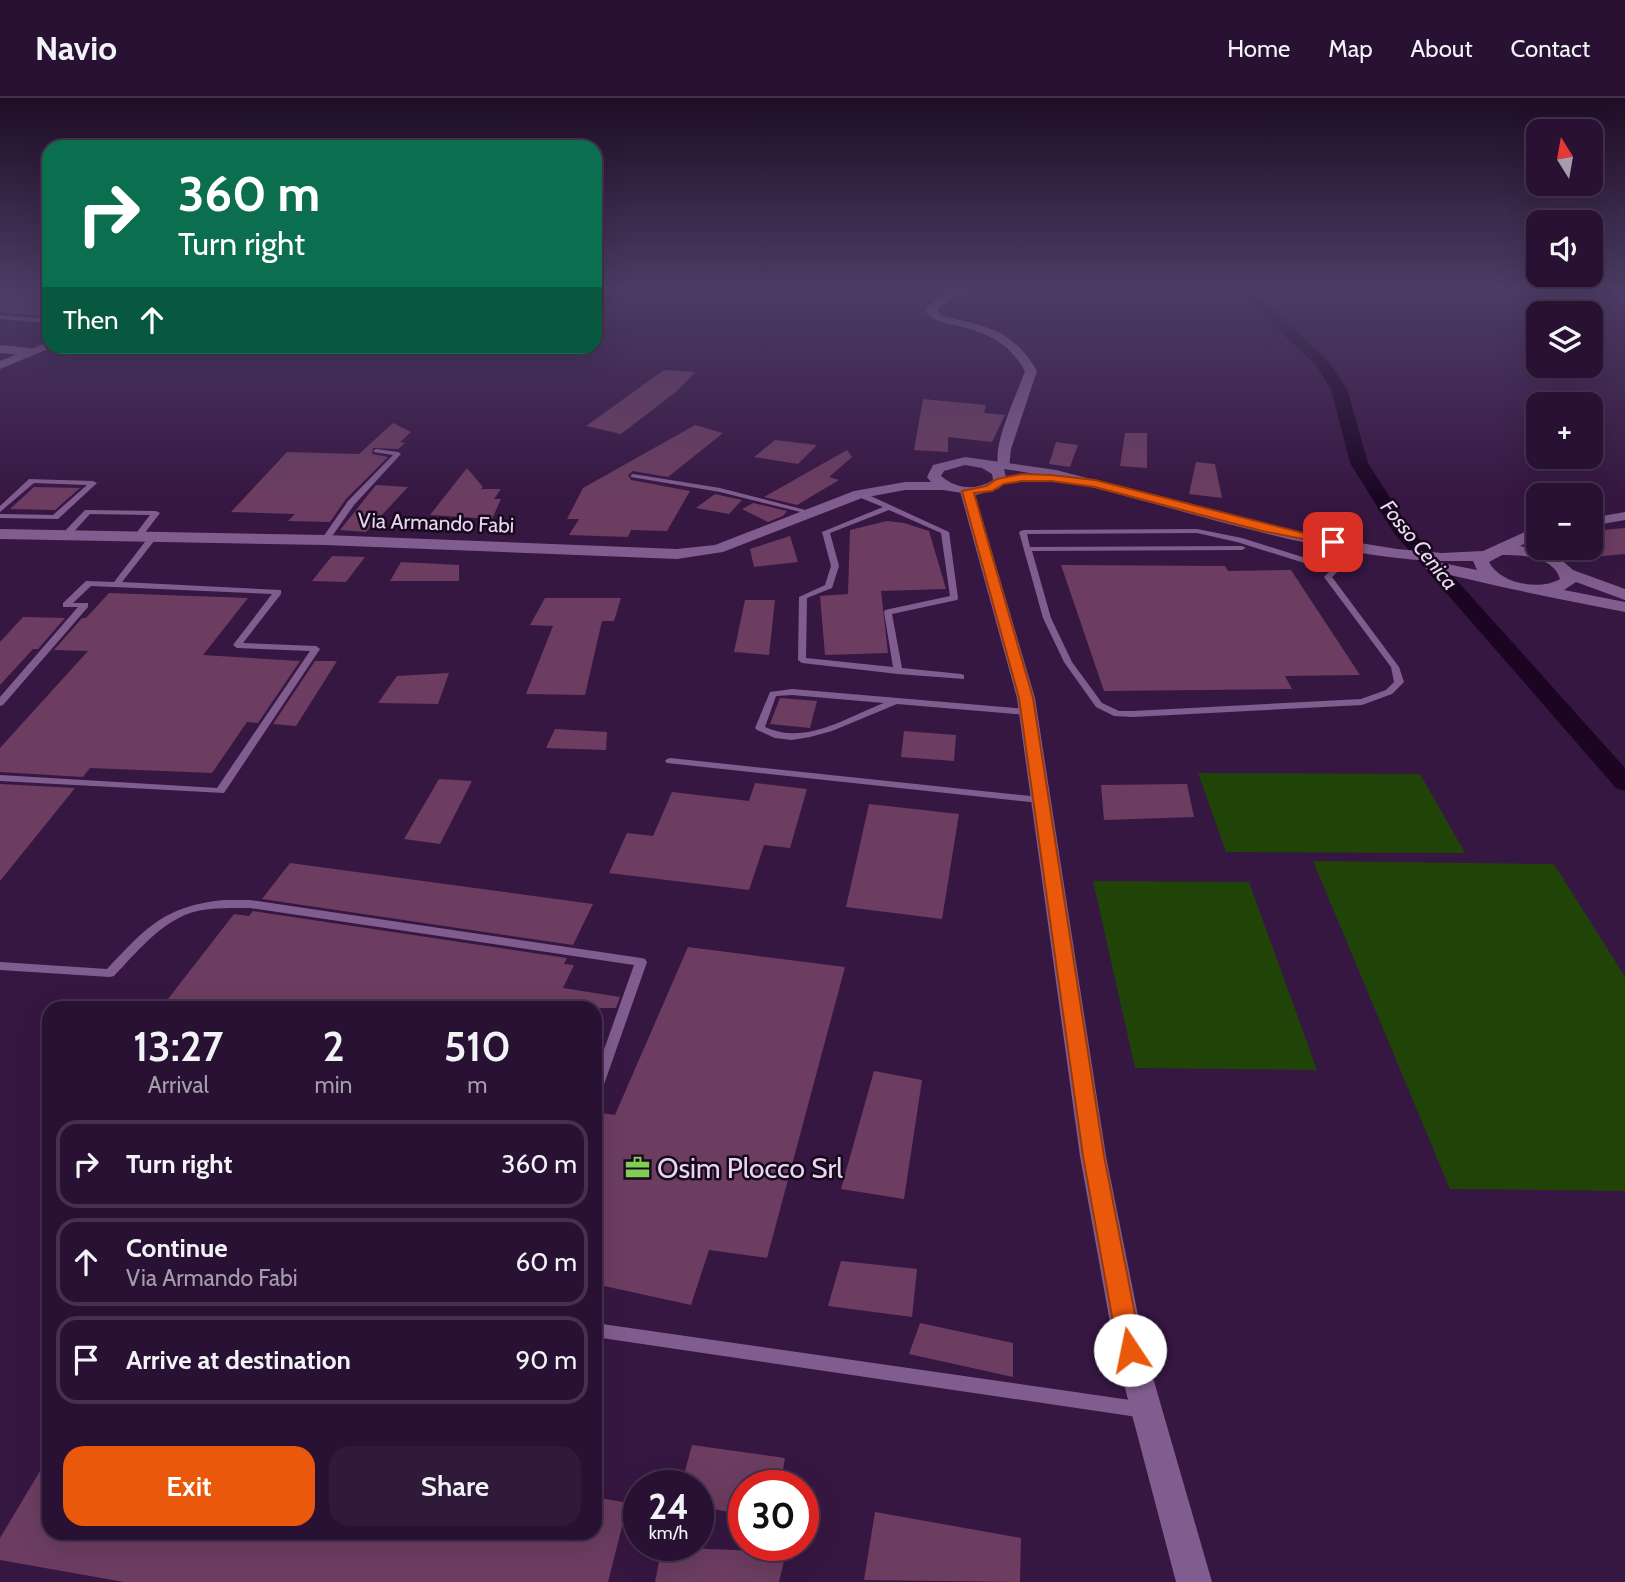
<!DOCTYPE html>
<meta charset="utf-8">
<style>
body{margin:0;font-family:Cabin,sans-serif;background:#301a3a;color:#f1f3f6;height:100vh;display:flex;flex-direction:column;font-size:26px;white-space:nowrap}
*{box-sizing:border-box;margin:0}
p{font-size:23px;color:#a59dac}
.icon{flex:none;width:38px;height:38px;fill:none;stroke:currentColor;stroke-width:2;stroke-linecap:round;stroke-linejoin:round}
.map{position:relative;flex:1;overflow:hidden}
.side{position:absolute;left:42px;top:903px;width:560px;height:539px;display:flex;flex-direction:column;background:#281132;border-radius:21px;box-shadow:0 7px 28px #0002,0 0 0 2px #44314d}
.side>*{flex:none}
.guide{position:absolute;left:42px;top:42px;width:560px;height:214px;border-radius:21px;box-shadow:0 7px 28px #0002,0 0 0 2px #44314d;background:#0b6e4f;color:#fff;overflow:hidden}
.needle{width:46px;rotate:349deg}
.buttons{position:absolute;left:1526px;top:21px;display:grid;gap:14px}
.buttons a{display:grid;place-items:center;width:77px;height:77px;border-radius:14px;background:#281132;box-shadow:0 7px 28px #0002,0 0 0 2px #44314d;font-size:35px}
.speed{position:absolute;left:623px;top:1372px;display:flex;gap:14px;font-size:35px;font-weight:700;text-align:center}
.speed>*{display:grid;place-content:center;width:91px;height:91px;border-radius:50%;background:#281132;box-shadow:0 7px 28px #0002,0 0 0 2px #44314d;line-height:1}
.speed small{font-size:18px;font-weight:400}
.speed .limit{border:10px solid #d22;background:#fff;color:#111}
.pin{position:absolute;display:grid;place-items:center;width:60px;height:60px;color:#fff;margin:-30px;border-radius:14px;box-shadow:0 4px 10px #0006}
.me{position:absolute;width:77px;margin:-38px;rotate:349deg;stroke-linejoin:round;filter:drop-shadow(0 0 5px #0008)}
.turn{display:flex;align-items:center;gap:24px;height:147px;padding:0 21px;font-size:32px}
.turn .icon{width:91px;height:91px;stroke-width:2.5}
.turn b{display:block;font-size:49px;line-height:60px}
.then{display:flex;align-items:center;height:66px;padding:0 21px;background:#0003;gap:14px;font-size:26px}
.eta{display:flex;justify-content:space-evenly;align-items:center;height:119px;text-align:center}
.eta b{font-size:42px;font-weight:600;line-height:49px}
.cta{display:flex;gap:14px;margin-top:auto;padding:14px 21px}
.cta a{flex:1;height:80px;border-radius:21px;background:#ea580c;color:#fff;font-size:28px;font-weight:600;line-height:80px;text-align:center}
.cta a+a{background:#301a3a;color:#f1f3f6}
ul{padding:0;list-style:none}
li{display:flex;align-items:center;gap:21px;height:88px;margin:0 14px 10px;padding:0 7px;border:4px solid #44314d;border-radius:21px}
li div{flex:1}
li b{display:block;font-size:26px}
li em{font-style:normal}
header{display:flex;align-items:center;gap:42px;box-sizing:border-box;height:98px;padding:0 35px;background:#281132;border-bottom:2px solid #44314d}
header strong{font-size:33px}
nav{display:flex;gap:38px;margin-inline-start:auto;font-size:24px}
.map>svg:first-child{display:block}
</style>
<header>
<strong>Navio</strong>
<nav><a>Home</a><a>Map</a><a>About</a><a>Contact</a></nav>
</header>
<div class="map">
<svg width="1625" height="1484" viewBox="0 0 1625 1484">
<rect width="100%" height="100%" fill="#361742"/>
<path fill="#204308" d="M1198,675L1420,676L1465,755L1226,754Z
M1313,763L1554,766L1625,879V1093L1450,1091Z
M1093,783L1249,784L1317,972L1135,970Z"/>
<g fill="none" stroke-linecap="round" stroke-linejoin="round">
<path fill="#1b0523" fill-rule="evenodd" d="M1241,191H1255L1277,216L1329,264L1347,291L1368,365L1408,428L1625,670V693L1616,690L1394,435L1350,365L1331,291L1316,267L1267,222Z"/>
</g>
<path fill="#6c3d61" d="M0,191L49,194V218L0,214Z
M664,272L695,274L677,293L621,336L586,328Z
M923,301L986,307L984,315L1005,317L992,344L948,339V354L914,352Z
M393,325L411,334L400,344L405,345L398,351L373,350L372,356L388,359L346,401L330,424L288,423L295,416L231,414L287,354L359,356Z
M695,327L723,335L668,379L633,373L628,377L631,382L690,393L667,433L631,432L628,439L569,437L579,421H567L583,390Z
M1125,335H1147V370L1120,368Z
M775,342L817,347L798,366L754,359Z
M1056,344L1078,347L1070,369L1049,366Z
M847,352L852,359L829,379L839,382L797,407L764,399Z
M1196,364L1215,366L1222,400L1189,396Z
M467,370L483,389L481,391H501L494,401H501L492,421L430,417Z
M376,387L408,389L366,434L340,432Z
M34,389L80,390L55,412L10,411Z
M715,396L719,397L742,402L729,416L696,410Z
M753,405L787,413L783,418L768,424L742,411Z
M887,423L904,425L929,433L946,491L881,493L888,555L825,557L820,498L848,496L850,432Z
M1625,430V456L1591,459V433Z
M790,438L798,464L754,469L750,451Z
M332,458L365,459L346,484L312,483Z
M401,464L459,467V483H390Z
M1061,467L1225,468L1228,473L1291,472L1360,577L1285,578L1292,591L1104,593Z
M109,495L248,500L203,557L300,563L258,625L247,624L212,675L90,670L83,679L0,674V650L88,553L54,552L82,520H86Z
M545,500H621L614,523H602L585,597L526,596L553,528L530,527Z
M745,502H775L769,557L734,554Z
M23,519L65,520L38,551H33L0,587V544Z
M315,563H337L296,628L273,626Z
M449,575L438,606L378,605L397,578Z
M780,600L817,603L810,630L770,626Z
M555,631L607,634L606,652L546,650Z
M904,633L956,637L954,663L901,659Z
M439,681L472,683L440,746L404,741Z
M755,685L807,691L790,750L764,747L749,792L609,775L627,735L653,738L672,694L749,703Z
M0,686L75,690L0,783Z
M1187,686L1194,719L1104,722L1101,687Z
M869,706L959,716L942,821L846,809Z
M290,765L593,806L573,847L262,801Z
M253,813L567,860L564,866L574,867L563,890L620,899L616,910H161L234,816L249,818Z
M688,849L845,869L767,1160L709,1152L691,1207L595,1186V1014L615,1017Z
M874,973L922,982L904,1101L841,1091Z
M841,1163L917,1171L912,1219L828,1208Z
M920,1225L1013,1245V1279L909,1256Z
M692,1347L785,1360L780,1388H744V1417L698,1408V1388H681Z
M49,1358V1435H595V1399L628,1405L608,1484H124L0,1462V1440Z
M875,1414L1021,1440L1020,1484L864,1482Z
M662,1449L757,1453L786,1454L779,1484H655Z"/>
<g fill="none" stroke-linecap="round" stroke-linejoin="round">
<path fill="#805d8e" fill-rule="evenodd" d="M0,217L49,221V225L0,221Z
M376,351L398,354L401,356L354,407L328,444H322L321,442L348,403L393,357L374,354V352Z
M633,376L720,390L817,415L813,417L720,394L631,379V377Z
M29,381L93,383L97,385L58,421L0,420V416L53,417L87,387L34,385L0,414V408Z
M856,394H862L949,434L958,500L957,502L892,516L902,570L961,576L964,577V581L898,576L802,565L798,562L799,499L825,487L831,468L822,434L883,409L856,398ZM889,412L941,435L950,498L885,512L884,514L893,569L806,560L807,500L832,490L839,468L830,435Z
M85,412L156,413L160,415L141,440H138L134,438L150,417L90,416L69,439H63V435Z
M1197,431L1242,440L1334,469L1356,447H1362V451L1332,479L1399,569L1404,584L1392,596L1362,607L1133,619L1114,618L1096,609L1064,564L1043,520L1019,434L1023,432ZM1197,435L1237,444L1330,473L1324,479L1391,569L1394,584L1386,592L1361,601L1133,613H1119L1102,605L1072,564L1051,520L1032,453L1242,452L1246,450L1242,448L1030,449L1027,436Z
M151,436L158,438L122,484L281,492V496L243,545L316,548L320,551L224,695L0,683V677L217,690L310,553L237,550L233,547L272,496L91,488L73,505H88V509L3,607L0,608V599L78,509H63V505L86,483L114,484Z
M792,591L1028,611L1033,614L1028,617L897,606L832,633L810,639L792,642L775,640L757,632L755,630L770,594ZM792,597L884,605C847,619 805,648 765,629L776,598Z
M670,660L1040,699L1045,702L1040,705L667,665L665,663L667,661Z
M224,802H250L641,860L645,861L647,864L601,995L600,999L595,1000V977L634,867L250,810C230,810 209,809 190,815C159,826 136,855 114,878L110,879L0,872V864L107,871C147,829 164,808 224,802Z
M595,1225L1144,1304L1150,1306L1152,1312L1150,1318L1144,1320L595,1239Z"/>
<path fill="#805d8e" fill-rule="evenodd" d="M954,191H967L937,211L941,218C984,227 1014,232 1037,273L1011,351L1009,370H999C991,349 1017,296 1025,273C1010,246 988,235 959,228C945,225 934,224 925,213L929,207Z
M0,247L31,250L37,254L31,258L0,255Z
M967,389L974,393L1035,600L1106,1058L1145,1252L1212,1484H1176L1115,1252L1080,1058L1017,600L960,393Z"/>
<path fill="#805d8e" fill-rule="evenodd" d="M49,244V248L53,249L0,271V263Z
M965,359L1056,372L1304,436L1397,451L1442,455L1483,453L1538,428V439L1520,448L1557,458L1573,472L1625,491V502L1576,484L1564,492L1625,504V514C1558,501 1493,488 1426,471L1424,468L1432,463C1337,457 1246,431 1155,406C1105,393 1056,378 1004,371L1007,383L998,391L976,397L943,392H905L862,400L723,454L677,461L325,447L0,441V431L325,437L677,451L715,447L854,393L905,384H931L927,379L933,367ZM965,367L982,370L992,376L993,382C976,393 956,391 941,378L944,373ZM1502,457C1522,457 1553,458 1560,481C1540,493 1500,486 1489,464ZM1432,463H1473L1477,472Z
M1625,414V422L1591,428V420Z"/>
</g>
<linearGradient id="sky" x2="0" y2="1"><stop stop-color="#1e0d24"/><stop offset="0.48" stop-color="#4c3c65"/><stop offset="1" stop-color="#4c3c65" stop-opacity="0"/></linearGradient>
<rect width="1625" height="399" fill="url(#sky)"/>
<path fill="#ea580c" stroke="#983908" stroke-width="2" d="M1022,376L1051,377L1095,382L1339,444L1333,447L1262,433L1095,389L1051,383H1022L1004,386L992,393L974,395L1033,600L1104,1058L1142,1252L1138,1260L1130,1263L1122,1260L1118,1252L1083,1058L1019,600L962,393L986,388L997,381Z"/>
<defs>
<symbol id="office-bare" viewBox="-9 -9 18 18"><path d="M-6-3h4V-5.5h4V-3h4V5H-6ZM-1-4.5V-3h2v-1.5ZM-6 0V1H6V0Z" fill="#7fd052" stroke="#17091c" stroke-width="2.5" paint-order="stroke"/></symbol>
</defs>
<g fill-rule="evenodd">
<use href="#office-bare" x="620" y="1052" width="35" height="35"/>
</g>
<g text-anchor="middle" stroke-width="5" stroke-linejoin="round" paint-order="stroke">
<g font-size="21" fill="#e9d5f1" stroke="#17091c">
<text transform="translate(436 425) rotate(2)" y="7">Via Armando Fabi</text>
</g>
<g font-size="21" font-style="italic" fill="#ebdaf3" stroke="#17091c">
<text transform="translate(1419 447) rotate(51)" y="7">Fosso Cenica</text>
</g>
<g font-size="28" fill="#e9d5f1" stroke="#17091c" text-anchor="start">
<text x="657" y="1080">Osim Plocco Srl</text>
</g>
</g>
</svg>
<div class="buttons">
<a><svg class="needle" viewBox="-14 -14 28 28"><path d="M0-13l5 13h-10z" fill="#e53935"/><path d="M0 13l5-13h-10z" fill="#a59dac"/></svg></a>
<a><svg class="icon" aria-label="sound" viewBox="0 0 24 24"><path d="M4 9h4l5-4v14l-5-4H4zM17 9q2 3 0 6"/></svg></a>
<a><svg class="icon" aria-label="layers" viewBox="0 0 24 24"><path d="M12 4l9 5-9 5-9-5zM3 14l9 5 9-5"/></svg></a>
<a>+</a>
<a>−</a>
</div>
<div class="speed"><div>24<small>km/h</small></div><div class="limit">30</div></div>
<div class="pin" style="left:1333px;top:444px;background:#d93025"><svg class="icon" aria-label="arrive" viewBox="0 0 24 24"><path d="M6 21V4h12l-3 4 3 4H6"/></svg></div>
<svg class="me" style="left:1130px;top:1252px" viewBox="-20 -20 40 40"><circle r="19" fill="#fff"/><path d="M0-13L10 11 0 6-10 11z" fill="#ea580c"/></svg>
<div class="guide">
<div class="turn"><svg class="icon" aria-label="right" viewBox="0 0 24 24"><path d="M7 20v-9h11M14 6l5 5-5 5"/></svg><div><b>360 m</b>Turn right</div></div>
<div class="then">Then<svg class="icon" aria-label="ahead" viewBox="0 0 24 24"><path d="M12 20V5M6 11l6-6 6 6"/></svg></div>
</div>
<section class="side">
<div class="eta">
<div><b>13:27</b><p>Arrival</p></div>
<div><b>2</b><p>min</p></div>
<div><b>510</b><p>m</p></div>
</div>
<ul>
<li><svg class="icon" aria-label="right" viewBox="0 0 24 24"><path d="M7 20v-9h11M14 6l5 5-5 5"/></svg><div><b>Turn right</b></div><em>360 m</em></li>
<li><svg class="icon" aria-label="ahead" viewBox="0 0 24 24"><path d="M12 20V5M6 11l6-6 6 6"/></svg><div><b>Continue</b><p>Via Armando Fabi</p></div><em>60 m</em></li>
<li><svg class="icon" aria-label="arrive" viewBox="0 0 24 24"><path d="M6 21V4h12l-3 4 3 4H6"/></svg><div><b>Arrive at destination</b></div><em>90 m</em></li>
</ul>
<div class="cta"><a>Exit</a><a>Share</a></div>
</section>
</div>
